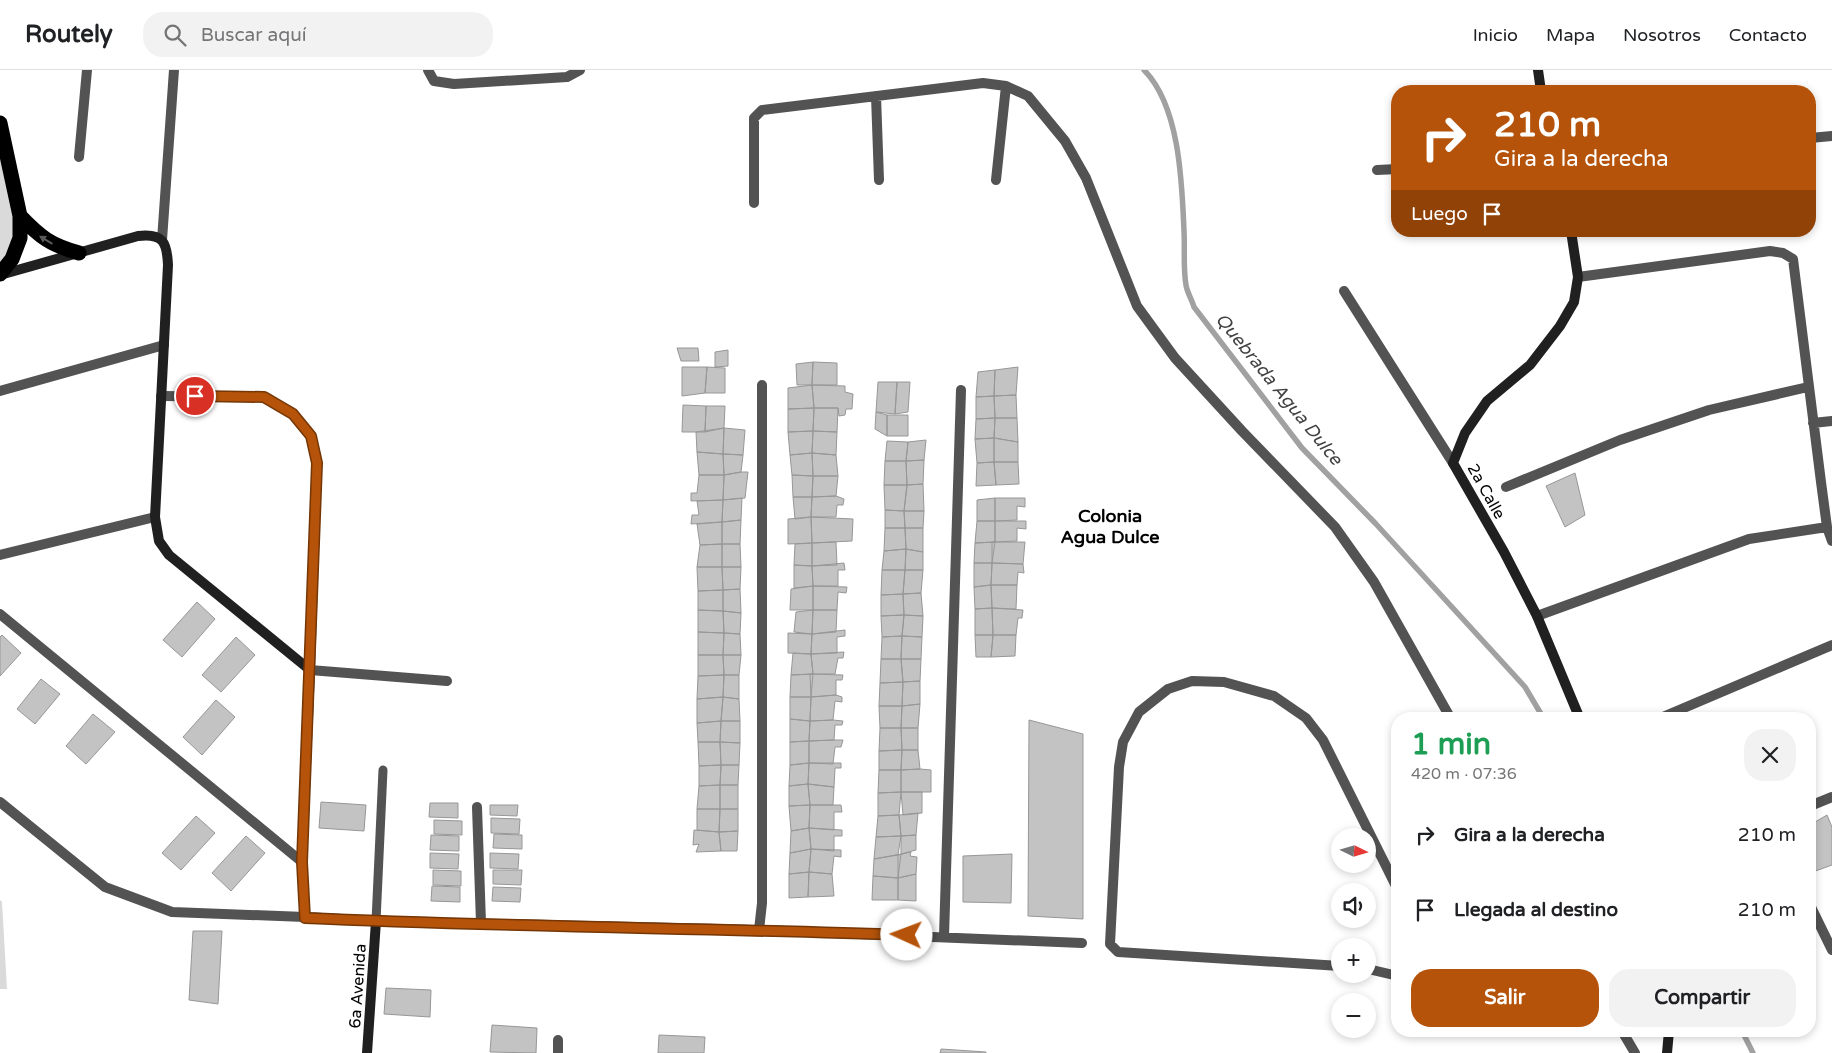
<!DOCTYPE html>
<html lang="es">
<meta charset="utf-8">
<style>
body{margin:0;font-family:"Varela Round",sans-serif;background:#f2f2f2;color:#202124;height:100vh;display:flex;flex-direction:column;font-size:19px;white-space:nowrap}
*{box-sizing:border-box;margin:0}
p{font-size:16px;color:#757577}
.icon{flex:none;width:28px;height:28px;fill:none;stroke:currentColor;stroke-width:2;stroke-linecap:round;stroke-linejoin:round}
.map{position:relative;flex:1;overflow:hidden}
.drawer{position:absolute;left:1391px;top:642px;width:425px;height:325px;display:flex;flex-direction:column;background:#fff;border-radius:20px;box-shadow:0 2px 8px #0003}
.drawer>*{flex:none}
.banner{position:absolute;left:1391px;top:15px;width:425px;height:152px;border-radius:20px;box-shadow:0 2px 8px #0003;background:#b45309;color:#fff;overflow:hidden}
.needle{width:32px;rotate:95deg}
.controls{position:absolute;left:1331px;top:758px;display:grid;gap:10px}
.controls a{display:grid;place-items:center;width:45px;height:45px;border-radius:50%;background:#fff;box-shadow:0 2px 8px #0003;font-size:25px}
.pin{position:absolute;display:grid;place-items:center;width:42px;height:42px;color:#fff;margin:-21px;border:2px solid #fff;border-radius:50%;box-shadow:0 1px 5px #0007}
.me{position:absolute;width:55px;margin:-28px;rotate:272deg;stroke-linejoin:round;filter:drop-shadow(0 0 4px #0008)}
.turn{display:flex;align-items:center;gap:18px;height:105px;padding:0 20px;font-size:22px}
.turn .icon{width:65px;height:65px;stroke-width:2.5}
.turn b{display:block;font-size:35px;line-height:42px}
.then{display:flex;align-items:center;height:48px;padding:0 20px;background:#0003;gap:10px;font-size:19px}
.round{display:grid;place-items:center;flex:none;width:52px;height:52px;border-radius:20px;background:#f2f2f2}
.overview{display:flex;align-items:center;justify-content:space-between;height:85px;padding:0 20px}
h1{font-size:30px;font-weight:700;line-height:38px;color:#1e9e55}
.action{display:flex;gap:10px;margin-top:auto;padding:10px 20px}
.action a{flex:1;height:58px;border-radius:20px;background:#b45309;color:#fff;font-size:20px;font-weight:700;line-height:58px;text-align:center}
.action a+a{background:#f2f2f2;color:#202124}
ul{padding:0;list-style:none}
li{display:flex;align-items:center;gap:15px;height:75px;padding:0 20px}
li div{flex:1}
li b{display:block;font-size:19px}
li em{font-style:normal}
header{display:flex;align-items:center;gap:30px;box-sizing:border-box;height:70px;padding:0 25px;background:#fff;border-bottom:1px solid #e0e0e0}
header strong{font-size:24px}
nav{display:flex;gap:28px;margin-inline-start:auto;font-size:18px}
.search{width:350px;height:45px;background:#f2f2f2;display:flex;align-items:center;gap:12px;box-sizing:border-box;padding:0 18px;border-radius:20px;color:#757577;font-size:19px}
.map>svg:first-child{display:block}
</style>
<header>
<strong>Routely</strong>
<div class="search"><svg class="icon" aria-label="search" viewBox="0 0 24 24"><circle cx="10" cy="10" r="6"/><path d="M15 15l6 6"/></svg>Buscar aquí</div>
<nav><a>Inicio</a><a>Mapa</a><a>Nosotros</a><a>Contacto</a></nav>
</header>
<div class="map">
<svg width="1832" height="983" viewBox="0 0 1832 983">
<rect width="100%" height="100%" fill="#fff"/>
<path fill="#dadada" d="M0,53L20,146L0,204Z
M0,830L2,832L7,919H0Z"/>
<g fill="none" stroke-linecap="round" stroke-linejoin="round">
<path stroke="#a1a1a1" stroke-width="5.5" d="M1144,0C1180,36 1182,114 1184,161C1185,179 1183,198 1186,215C1187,222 1192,230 1194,237L1302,378L1376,454L1525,617L1544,649
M1742,961L1753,983"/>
</g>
<path fill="#c3c3c3" stroke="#979797" d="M677,278H698L699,291H681Z
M728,280V296L715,297V282Z
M813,292L837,293V315H812Z
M813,292L812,315H797L796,294Z
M682,297H707L705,323L682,326Z
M707,297L725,298V323H705Z
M1018,297L1016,325L994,326L995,300Z
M995,300L994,326L976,327L978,302Z
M878,312H897L895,344L876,342Z
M897,312H910L908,342L895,344Z
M812,315L845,316V322L853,324L852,339H846L845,345L839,346L838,338H814Z
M812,315L814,338L788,339V318Z
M1016,325L1017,348H995L994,326Z
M994,326L995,348L976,349V327Z
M683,335L706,336L705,362H682Z
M706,336H725L724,358L705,362Z
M814,338H838L837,362L813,361Z
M814,338L813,361L788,362V339Z
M876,342L887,345V366L875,359Z
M887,345H908V366H887Z
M995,348H1017L1018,372L994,368Z
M995,348L994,368L975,369L976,349Z
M724,358L745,360L743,385L723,384Z
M724,358L723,384L697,382L696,362Z
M813,361L837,362L836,385L812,383Z
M813,361L812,383L790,385L788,362Z
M994,368L1018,372V392H994Z
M994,368V392L977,393L975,369Z
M926,370L924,390L906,391L908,372Z
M887,371L908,372L906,391H885Z
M697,382L723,384L724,405H699Z
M812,383L836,385L838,406H813Z
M812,383L813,406L792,405L790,385Z
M723,384L743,385L741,402L724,405Z
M924,390L923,414L907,415L906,391Z
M885,391H906L907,415H884Z
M994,392H1018L1019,414L996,415Z
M994,392L996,415L976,416L977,393Z
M741,402H748L745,428L723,430L724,405Z
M1575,403L1585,445L1565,457L1546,416Z
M699,405H724L723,430L691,431V423H697Z
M792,405L813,406L812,427H793Z
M813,406H838L836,426L812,427Z
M923,414L924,441H904L907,415Z
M884,415H907L904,441L885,440Z
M836,426L844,429L843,435H837L836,447H811L812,427Z
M793,427H812L811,447L795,449Z
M742,428L741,450L722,452L723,430Z
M995,428H1025V437L1017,436V450L995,451Z
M995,428V451H977V430Z
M723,430L722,452L691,454L692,445H699L697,431Z
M885,440L904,441L905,458H885Z
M904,441H924L923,458H905Z
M811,447L853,449L852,471L812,473Z
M811,447L812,473L788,474V449Z
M741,450L740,474H722V452Z
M977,451H995V472L975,473Z
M995,451H1026V459L1017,458V471L995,472Z
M722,452V474L700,475L697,454Z
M885,458H905L906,479L884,481Z
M905,458H923V482L906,479Z
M836,472L837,495L812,496V473Z
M992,472H1025L1023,494L992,493Z
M995,472L992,493H974L975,473Z
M812,473V496L794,495L795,474Z
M722,474H740L741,497H722Z
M722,474V497H697L700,475Z
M906,479L923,482V500H905Z
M906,479L905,500H882L884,481Z
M844,493L845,500H838V516H813L812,496Z
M974,493H992L991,515L974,517Z
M992,493L1023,494L1024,503L1018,502L1017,515H991Z
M794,495L812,496L813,516L794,518Z
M697,497H722L723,520L698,521Z
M722,497H741L740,519L723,520Z
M882,500H905L903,524L881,525Z
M905,500H923L921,523L903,524Z
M991,515H1017L1016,539L992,538Z
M991,515L992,538L975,539L974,517Z
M813,516L847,517L846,523L838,522L837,540H813Z
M813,516V540H790L791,519Z
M740,519L741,543L723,541V520Z
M723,520V541L698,540V521Z
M921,523L923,546L904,545L903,524Z
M903,524L904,545L881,546V525Z
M197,532L215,549L182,587L163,570Z
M992,538L1023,540L1022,548H1018L1016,565H993Z
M992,538L993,565H975V539Z
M698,540L723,541L724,563L698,562Z
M813,540H837L836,562L812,564Z
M813,540L812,564L794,562L796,542Z
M723,541L741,543L740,564L724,563Z
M904,545L923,546L922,567L902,566Z
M904,545L902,566L882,567L881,546Z
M845,560V566L837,567V583L811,584L812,564Z
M698,562L724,563L723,585H698Z
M724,563L740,564L741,585H723Z
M788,563L812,564L811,584L788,583Z
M2,565L21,583L0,606V567Z
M975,565H993L991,587H976Z
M993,565H1016L1015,586L991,587Z
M902,566L922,567L921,589H901Z
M902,566L901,589H881L882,567Z
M236,567L255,585L221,622L202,605Z
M844,582L843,588H838L835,604H813L811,584Z
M793,583L811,584L813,604L791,605Z
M698,585H723L724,605L698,606Z
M723,585H741L739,605H724Z
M881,589H901L903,612L880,613Z
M901,589H921L920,611L903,612Z
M810,604L843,605L842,610H836V625L811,627Z
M813,604L811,627H790L791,605Z
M724,605H739V629L723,627Z
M724,605L723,627L697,629L698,606Z
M41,609L60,624L35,654L17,639Z
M920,611V634L902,636L903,612Z
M903,612L902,636H879L880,613Z
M836,625L842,627V632L835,631L833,650L810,651L811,627Z
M723,627L739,629L740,651H721Z
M723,627L721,651L697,653V629Z
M790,627H811L810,651L790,649Z
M216,630L235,647L202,685L183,667Z
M920,634L918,658H901L902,636Z
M879,636H902L901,658H880Z
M93,644L115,662L86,694L66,676Z
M790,649L810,651L809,671L790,672Z
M833,650L843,651L842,655H835L834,670L809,671L810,651Z
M1029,650L1083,664V849L1028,846Z
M721,651H740V673L720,672Z
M721,651L720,672H698L697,653Z
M880,658H901L902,680L879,681Z
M901,658H918V680H902Z
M834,670H843L841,677H835L833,694L809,693V671Z
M809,671V693L790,695V672Z
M698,672H720L721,695L699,696Z
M720,672L740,673L739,695H721Z
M902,680H918L920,699L901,700Z
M902,680L901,700H879V681Z
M809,693H841V698H835L834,717L808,714Z
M809,693L808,714L789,716L790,695Z
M721,695H739L738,715H720Z
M721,695L720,715L699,716V696Z
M920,699L931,700V722H901V700Z
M879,700H901V722L878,723Z
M808,714L834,717L833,735H810Z
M808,714L810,735L789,736V716Z
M720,715H738V739H720Z
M720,715V739H697L699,716Z
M901,722H922V743L903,745Z
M901,722L899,745L878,746V723Z
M321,732L366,735L364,761L319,758Z
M430,733H458V748L429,747Z
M490,735H518L517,746L490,745Z
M810,735H841L842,742H834V760L809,758Z
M810,735L809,758L791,761L789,736Z
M697,739H720L719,762L697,760Z
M720,739H738V761L719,762Z
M918,743L916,765L901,766L899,745Z
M899,745L901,766L876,767L878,746Z
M1827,745L1832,757V795L1810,803V755Z
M196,746L215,763L181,800L162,783Z
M491,748L520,749L519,764L491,763Z
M434,750L462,751V765L434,764Z
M809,758L842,760V766H834V781L811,779Z
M809,758L811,779L790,783L791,761Z
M694,760L719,762L721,781L696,782L699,774L693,775Z
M738,761L737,781H721L719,762Z
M494,764L522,765V779L493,778Z
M431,765L459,766V781L430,780Z
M916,765V780L901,784V766Z
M246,766L265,783L231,821L212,803Z
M901,766L898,785L874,789L876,767Z
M811,779L841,780V787L834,786L832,804L809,802Z
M811,779L809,802L789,804L790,783Z
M911,782L910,786L917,787L916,804L898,808V785Z
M430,783L459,784L458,799L430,798Z
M490,783L519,784L518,799L490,798Z
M901,784L898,808L873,806L874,789Z
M1012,784L1011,833L963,832V786Z
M433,800L461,801V816L433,815Z
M493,800H522L521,815L493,814Z
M809,802L832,804L834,826L808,827Z
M809,802L808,827L789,828V804Z
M916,804V831L898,830V808Z
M873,806L898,808V830H872Z
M432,816L460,817V832L431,831Z
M493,817L521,818L520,832L492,831Z
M193,861H222L218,934L189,930Z
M386,918L431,920L430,947L384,944Z
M492,955L537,958L536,983L490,982Z
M659,965L705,967L704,983H658Z
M941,979L986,982V983H940Z"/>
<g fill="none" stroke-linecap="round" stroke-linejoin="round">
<path stroke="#535353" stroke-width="9" d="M376,851L383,700"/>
<path stroke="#535353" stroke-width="10" d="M428,0L434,11L454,14L567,7L580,0
M876,26L879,110
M1810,68L1832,66
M79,87L87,0
M1377,100L1398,99
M996,110L1006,16
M754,133V48L762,40L983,13L1006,16L1028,26L1065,71L1086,108L1137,236L1175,288L1242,361L1335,457L1374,512L1451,649
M162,170L174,0
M1578,207L1770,181L1783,183L1793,189L1821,412L1827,457L1832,471
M1344,221L1453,393
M0,321L164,275
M161,326L264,327L293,344L311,366L317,393L310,600L447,611
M1813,353L1832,351
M1506,417L1620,370L1709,340L1808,317
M0,485L155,447
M0,544L302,792
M1537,546L1749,469L1827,457
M1658,649L1832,575
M0,732L105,817L172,842L305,847
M1810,736L1832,727
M477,737L481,853
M1810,835L1832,880
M376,851L759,860L1082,873
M759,860L762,833V315
M944,866L961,320
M1340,896L1118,882L1110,874L1119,697L1123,672L1139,642L1168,619L1192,611L1224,612L1274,626L1306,648L1323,670L1398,820
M1368,899L1398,906
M1622,961L1635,983
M558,983V970"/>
<path stroke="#202020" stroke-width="10" d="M1538,0L1541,21
M1571,161L1578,207L1574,232L1560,256L1530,295L1487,331L1465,363L1453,393L1504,482L1537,546L1580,649
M0,205L138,166C163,163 167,172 168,195L155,447L159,471L169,485L310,600L302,792L305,847L376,851L367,983
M1667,983L1669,961"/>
<path stroke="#000" stroke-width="15" d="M0,53L20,146V168L12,189L0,204
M20,146C41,168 51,175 79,183"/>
</g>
<defs><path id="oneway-solid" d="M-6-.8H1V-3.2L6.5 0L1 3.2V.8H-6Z" transform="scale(1.25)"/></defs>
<use fill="#595959" href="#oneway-solid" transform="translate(46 170) rotate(-149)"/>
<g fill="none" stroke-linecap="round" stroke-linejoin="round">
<defs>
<path id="route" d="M195,326L264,327L293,344L311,366L317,393L302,792L305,848C505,857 707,858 907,865"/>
</defs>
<use href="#route" stroke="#753606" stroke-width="12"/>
<use href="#route" stroke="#b45309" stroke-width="9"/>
</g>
<g text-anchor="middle" stroke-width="4" stroke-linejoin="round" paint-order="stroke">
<g font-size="16" fill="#000" stroke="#fff">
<text transform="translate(1487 421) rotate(61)" y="6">2a Calle</text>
<text transform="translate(357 916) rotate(-86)" y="6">6a Avenida</text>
</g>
<g font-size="18" font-style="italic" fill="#424242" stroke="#fff">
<text transform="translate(1279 319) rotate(51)" y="6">Quebrada Agua Dulce</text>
</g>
<g font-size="18" font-weight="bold" fill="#000" stroke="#fff">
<text x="1110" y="452">Colonia<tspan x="1110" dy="21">Agua Dulce</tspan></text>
</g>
</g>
</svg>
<div class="controls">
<a><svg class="needle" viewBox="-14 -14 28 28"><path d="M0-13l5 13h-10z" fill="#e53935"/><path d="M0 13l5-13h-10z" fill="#757577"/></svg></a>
<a><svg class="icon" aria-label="sound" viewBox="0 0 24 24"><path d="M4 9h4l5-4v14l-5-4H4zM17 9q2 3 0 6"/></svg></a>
<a>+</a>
<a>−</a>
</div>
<div class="pin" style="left:195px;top:326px;background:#d93025"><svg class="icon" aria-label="arrive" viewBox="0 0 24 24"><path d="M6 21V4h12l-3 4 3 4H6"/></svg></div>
<svg class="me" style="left:907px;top:865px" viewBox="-20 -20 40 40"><circle r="19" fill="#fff"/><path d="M0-13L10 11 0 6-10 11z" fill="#b45309"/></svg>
<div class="banner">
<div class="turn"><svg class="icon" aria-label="right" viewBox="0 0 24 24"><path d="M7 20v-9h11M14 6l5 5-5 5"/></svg><div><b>210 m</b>Gira a la derecha</div></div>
<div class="then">Luego<svg class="icon" aria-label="arrive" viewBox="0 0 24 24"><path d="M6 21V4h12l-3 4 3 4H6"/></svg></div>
</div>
<section class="drawer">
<div class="overview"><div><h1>1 min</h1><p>420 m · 07:36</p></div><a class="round"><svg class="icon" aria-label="close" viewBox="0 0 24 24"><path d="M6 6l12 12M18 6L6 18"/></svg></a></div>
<ul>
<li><svg class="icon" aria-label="right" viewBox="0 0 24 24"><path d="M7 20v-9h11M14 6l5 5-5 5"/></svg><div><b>Gira a la derecha</b></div><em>210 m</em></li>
<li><svg class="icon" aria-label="arrive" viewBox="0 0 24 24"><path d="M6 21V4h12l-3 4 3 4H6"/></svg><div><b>Llegada al destino</b></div><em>210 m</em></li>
</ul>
<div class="action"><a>Salir</a><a>Compartir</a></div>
</section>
</div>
